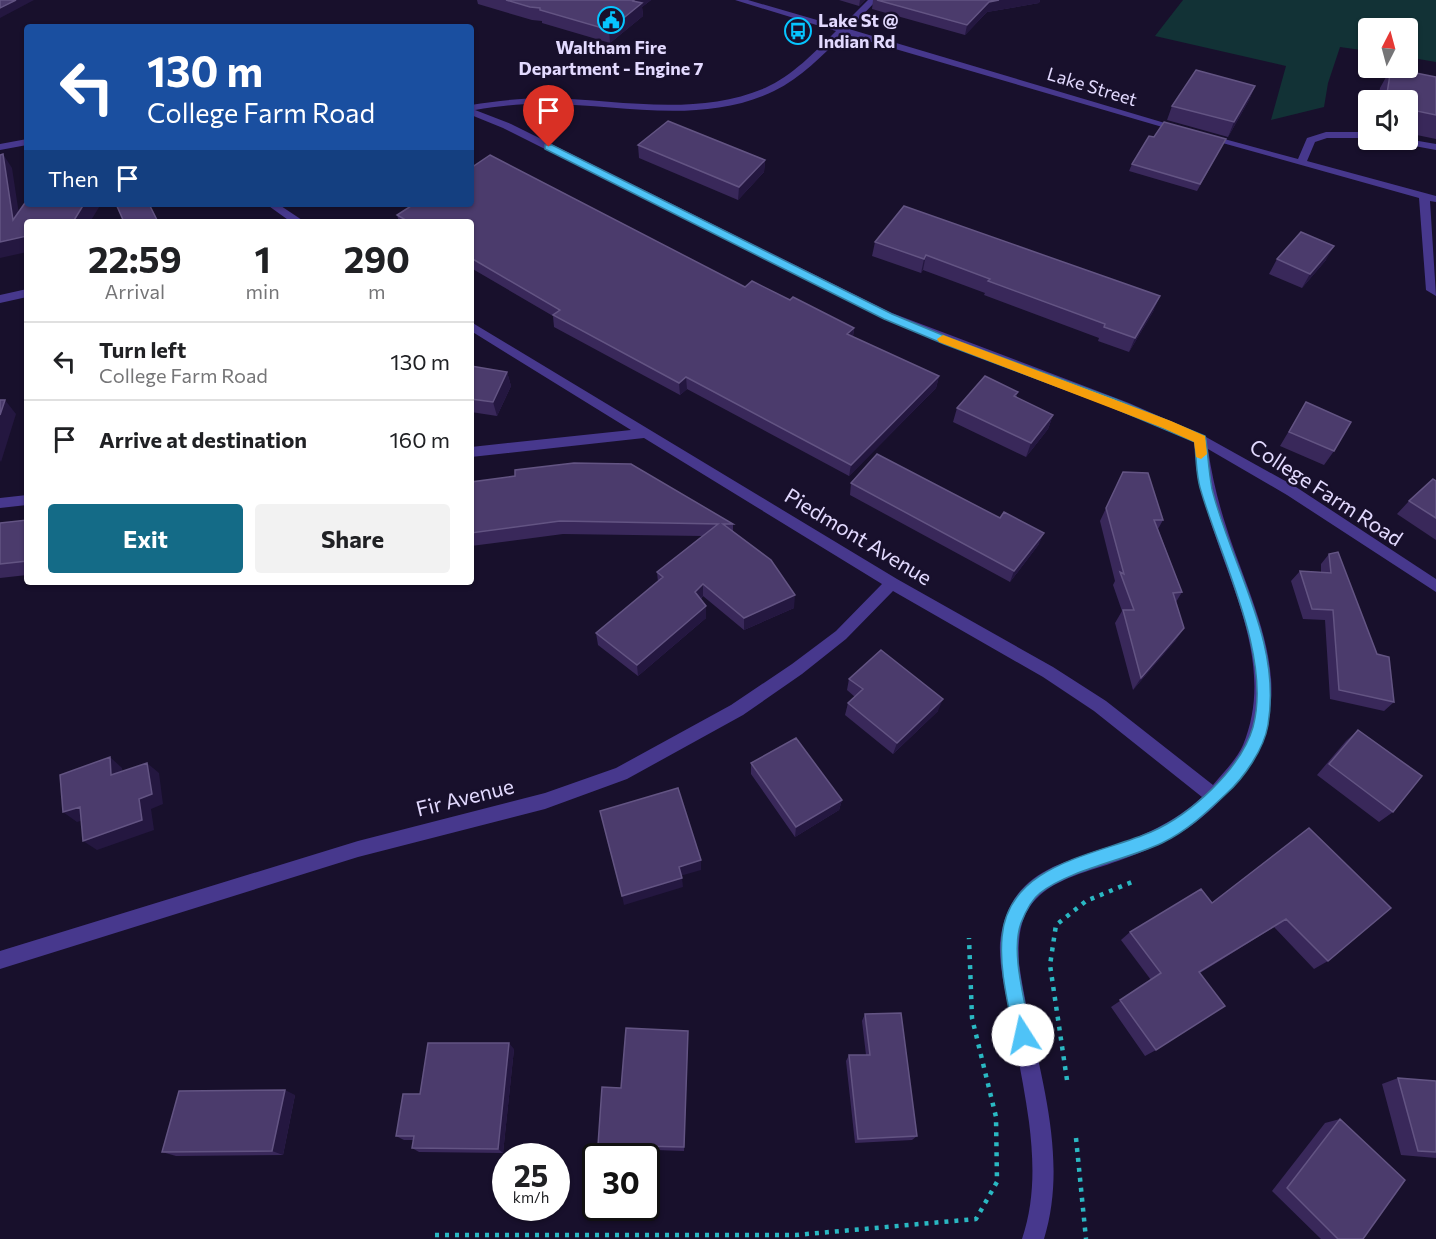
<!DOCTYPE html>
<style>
body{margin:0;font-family:Commissioner,sans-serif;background:#f2f2f2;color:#202124;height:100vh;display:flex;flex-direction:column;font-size:22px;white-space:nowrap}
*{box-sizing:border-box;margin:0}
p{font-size:20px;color:#757577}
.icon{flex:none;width:33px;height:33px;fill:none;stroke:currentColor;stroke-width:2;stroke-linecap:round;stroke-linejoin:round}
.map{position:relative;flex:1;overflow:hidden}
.details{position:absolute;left:24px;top:219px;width:450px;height:366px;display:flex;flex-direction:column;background:#fff;border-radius:6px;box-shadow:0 2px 4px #0004}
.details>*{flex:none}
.hud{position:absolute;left:24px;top:24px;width:450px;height:183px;border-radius:6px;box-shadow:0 2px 4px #0004;background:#1a4fa0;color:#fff;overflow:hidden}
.needle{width:39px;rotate:6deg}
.tools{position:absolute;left:1358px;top:18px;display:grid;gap:12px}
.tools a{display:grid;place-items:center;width:60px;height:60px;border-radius:6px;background:#fff;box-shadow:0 2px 4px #0004;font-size:30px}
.speed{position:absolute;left:492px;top:1143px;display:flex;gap:12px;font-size:30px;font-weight:700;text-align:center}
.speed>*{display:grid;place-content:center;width:78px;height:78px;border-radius:50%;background:#fff;box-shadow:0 2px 4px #0004;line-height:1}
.speed small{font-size:15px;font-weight:400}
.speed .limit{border:3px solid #111;border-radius:9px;background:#fff;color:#111}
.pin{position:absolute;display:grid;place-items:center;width:51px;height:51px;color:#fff;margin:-62px -26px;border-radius:50% 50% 50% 0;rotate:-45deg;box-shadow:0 0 6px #0007}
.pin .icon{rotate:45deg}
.me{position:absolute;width:66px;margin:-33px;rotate:350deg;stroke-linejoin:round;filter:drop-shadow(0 0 4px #0008)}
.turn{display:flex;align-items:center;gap:21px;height:126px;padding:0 24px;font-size:27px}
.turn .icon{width:78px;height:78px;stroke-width:2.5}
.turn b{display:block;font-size:42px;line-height:51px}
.then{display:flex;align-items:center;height:57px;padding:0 24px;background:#0003;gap:12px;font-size:22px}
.eta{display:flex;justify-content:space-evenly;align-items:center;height:102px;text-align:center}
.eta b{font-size:36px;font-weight:700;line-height:42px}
.action{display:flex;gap:12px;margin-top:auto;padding:12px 24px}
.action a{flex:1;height:69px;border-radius:6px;background:#146b87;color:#fff;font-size:24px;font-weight:700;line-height:69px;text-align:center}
.action a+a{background:#f2f2f2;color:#202124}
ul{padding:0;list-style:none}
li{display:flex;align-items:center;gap:18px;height:78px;padding:0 24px;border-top:2px solid #e0e0e0}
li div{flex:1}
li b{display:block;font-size:22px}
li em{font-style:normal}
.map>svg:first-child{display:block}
</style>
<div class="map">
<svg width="1436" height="1239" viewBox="0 0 1436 1239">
<rect width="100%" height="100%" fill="#18102c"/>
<path fill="#123236" d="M1183,0H1436V62L1407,57V28H1368V51L1340,47L1328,83L1324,107L1271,120L1286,66L1155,36Z"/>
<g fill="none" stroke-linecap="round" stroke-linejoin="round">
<path stroke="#2ab8c3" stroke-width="4.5" stroke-dasharray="4 6" stroke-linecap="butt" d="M1067,1080L1050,965L1056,925L1086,901L1132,882
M1076,1138L1086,1239
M435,1235H796L976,1219L997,1182L996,1117L972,1018L969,938"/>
<path fill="#47388d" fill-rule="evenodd" d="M735,0H748L841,27L868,0H877L849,29L1185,129L1176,131L844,34C823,55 801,78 774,91C703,125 623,105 548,104C524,103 499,106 475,110L511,124L892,313L1129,403L1206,437L1296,487L1436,579V592L1287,495L1208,449C1212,477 1218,502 1227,529C1244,583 1279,651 1270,709C1266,735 1254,757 1239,778C1205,823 1170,843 1118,861C1090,871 1056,878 1036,899C1019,917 1018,940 1019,963C1031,1053 1072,1148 1044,1239H1022C1035,1200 1034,1162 1029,1122C1024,1085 1016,1048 1009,1010C1005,988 999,966 1000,943C1002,922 1010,900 1025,886C1046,865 1080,857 1107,848C1142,837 1175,822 1202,797L1094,711L1043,677L893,591L846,639L802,674L743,715L627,779L545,809L358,857L0,969V951L358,841L545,793L616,768L731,705L792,664L836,631L882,584L644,438L471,457V447L631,430L471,331V322L897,579L1053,667L1106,701L1213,785C1223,773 1237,759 1243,745C1273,673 1237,600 1214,532C1203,502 1198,473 1194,442L1119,410L884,319L503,128L471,115V105C496,101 522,98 548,98C620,100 696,117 765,88C792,76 815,52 836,31Z
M1326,132H1368V138H1327L1315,142L1307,161L1436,196V202L1430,201L1436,296L1426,290L1419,198L1201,137L1206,134L1298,159L1307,138Z
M27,139V145L0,150V144Z
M1407,139L1436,144V150L1398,143L1393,140Z
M266,204H278L305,222H291Z
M27,289V297L0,303V295Z
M27,495V505L0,508V498Z"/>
</g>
<path fill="#39285a" d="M477,0H651L642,7L643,16L610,43L542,23V21L532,20L478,4Z
M839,0H865L859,6Z
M873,0H1040L1039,3L987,12L965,35L872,9Z
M1391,68L1436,77V139L1407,133V100H1378L1380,88Z
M1255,86L1249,100L1228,137L1167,120L1172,106Z
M1226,139L1197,191L1129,171L1132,164Z
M638,145L765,160L764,172L738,200L639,158Z
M490,155L745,287L752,281L790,300L793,297L854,328L853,337L939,376L936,388L849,476L687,389L680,395L554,327L553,316L471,268V222H399L397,215L414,204H471V168Z
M875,242L1154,310L1129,352L1098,341L1099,338L984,295L985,293L923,270L921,273L872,256Z
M1277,259L1326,260L1302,288L1269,274Z
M471,366L507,372L511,386L497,416L471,412Z
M1018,392L1016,397L1053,415L1048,429L1026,457L953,422L957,408Z
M1306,402L1334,451L1324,465L1280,446Z
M1123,472L1163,520L1158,529L1182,592L1176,602L1184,628L1175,641L1133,690L1115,623L1122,611L1113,585L1115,581L1100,521Z
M1436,481V540L1397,514L1409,501Z
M471,482L733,524V531L794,608L744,630L703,596L701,599L706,606V618L638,676L598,645L596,633L658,582L657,572L702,536L563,534L471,546Z
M851,483L1039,544L1010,582L850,495Z
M27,520V575L0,578V523Z
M1329,554L1394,702L1384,711L1330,699L1325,620L1303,619L1291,581L1300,571L1321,572V564Z
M849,679L938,711L893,754L845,715L848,703L855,697L847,690Z
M1358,730L1393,812L1379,822L1317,775L1346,741Z
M751,763L842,800L839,810L795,837L751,774Z
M1309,828L1328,961L1314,969L1274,927L1200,973L1156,1050L1145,1056L1111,1007L1151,980L1121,940L1130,932L1212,903Z
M865,1014L917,1136L912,1140L855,1143L846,1061L849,1055H866L862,1021Z
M688,1037L684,1151L601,1148L598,1145L621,1088Z
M514,1049L503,1153L419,1152L412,1148L414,1140H404L396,1136L420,1094Z
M1398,1078L1436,1081V1158L1401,1155L1382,1084Z
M295,1095L283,1155L176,1156L162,1152Z
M1340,1119L1363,1239H1321L1272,1191L1325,1123Z"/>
<path fill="#241740" d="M16,0H34L0,18V8Z
M634,0H651L642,7L643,16L610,43L609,30Z
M860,0H865L859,6Z
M999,0H1040L1039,3L987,12L965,35L967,25L989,2Z
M1255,86L1249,100L1228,137L1234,122Z
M3,154L12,168L22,234L13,220Z
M765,160L764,172L738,200L739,187Z
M84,204H101L90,222H73Z
M27,236V252L0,258V242Z
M1334,246L1326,260L1302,288L1310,274Z
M926,255L923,270L921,273L924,259Z
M1160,296L1154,310L1129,352L1135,338Z
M854,328L852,340L847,334Z
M507,372L511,386L497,416L493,402Z
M939,376L936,388L849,476L851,465Z
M686,377L687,389L680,395L679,383Z
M5,400L16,414L1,462L0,460V415Z
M1053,415L1048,429L1026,457L1031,443Z
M1044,533L1039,544L1010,582L1014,571Z
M703,584V596L695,604V592Z
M795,595L794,608L744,630V618Z
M706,606V618L638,676L637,665Z
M1184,628L1175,641L1133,690L1141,678Z
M943,699L938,711L893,754L897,743Z
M110,757L122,768L124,786L111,775Z
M147,763L159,773L163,804L151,809L154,830L97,850L83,841L139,799Z
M842,800L839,810L795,837L796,827Z
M80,807L93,817L77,822L63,812Z
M701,860V870L680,876L679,867Z
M682,878L683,887L624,905L622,896Z
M509,1043L514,1049L503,1153L498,1149Z
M285,1090L295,1095L283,1155L272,1151Z"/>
<path fill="#4b3b6c" stroke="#635483" stroke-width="1.5" d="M0,0H16L0,8Z
M506,0H634L633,1L642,3L609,30L540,10V8L530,7Z
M877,0H999L989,2L967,25Z
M1391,68L1436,77V115L1407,109V100H1386Z
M1196,70L1255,86L1234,122L1172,106Z
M668,121L765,160L739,187L638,145Z
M1164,122L1226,139L1200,184L1132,164L1149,136L1154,137Z
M3,154L13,220L27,200V204H84L73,222H27V236L0,242V155Z
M490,155L745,287L752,281L790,300L793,297L854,328L847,334L939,376L851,465L686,377L679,383L553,315L560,310L471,258V222H409L397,215L414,204H471V168Z
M116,204H149L158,222H124Z
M904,206L1160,296L1135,338L1104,327L1105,324L988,281L990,279L926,255L924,259L875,242Z
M1301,232L1334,246L1310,274L1277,259Z
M471,366L507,372L493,402L471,399Z
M985,376L1018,392L1014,396L1053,415L1031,443L957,408Z
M0,400H5L0,415Z
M1306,402L1351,422L1334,451L1289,432Z
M877,454L1000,518L1004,512L1044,533L1014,571L851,483Z
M574,463L631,464L733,524H723L771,560L795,595L744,618L703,584L695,592L706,606L637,665L596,633L663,577L657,572L718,524L560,521L471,533V482L515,476V470Z
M1123,472L1148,473L1163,520H1154L1182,592L1173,593L1184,628L1141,678L1123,610H1134L1120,572L1124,574L1106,508Z
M1433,479L1436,481V518L1409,501Z
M27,520V561L0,564V523Z
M1338,552L1377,654L1389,657L1394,702L1339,690L1333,610L1312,609L1300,571L1331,573L1329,554Z
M881,650L943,699L897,743L848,703L863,689L849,679Z
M1358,730L1422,776L1393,812L1329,764Z
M796,738L842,800L796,827L751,763Z
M110,757L111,775L147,763L152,794L139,799L142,820L83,841L80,807L63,812L60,775Z
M678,788L701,860L679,867L682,878L622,896L600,811Z
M1309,828L1391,908L1328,961L1286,919L1199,972L1225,1006L1156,1050L1120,1000L1161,973L1130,932L1201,889L1212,903Z
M901,1013L917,1136L858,1139L849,1055H870L865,1014Z
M626,1028L688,1031L684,1147L598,1145L602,1087L621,1088Z
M428,1043H509L498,1149L412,1148L414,1136H396L403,1094H420Z
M1398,1078L1436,1081V1152L1418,1151Z
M285,1090L272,1151L162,1152L179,1091Z
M1340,1119L1405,1180L1363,1239H1338L1287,1188Z"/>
<path fill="#4fc3f7" stroke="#337fa1" stroke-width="1.5" d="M545,145H552L892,314L952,339L1115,399L1205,436L1206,440C1208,456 1209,473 1212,489C1232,568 1282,641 1268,725C1264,749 1244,778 1226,794C1206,813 1187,831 1162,843C1126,860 1071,869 1040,893C1031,900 1025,913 1021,923C1010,953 1026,1004 1031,1035L1029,1041L1023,1044L1017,1041L1014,1035C1008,1003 999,969 1002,937C1008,863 1098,855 1151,832C1190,815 1241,769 1253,727C1272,657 1221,559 1201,491C1196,476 1196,458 1195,442L1107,405L944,344L884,319L545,149Z"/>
<path fill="#f59e0b" d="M943,335L1171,421L1205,436L1207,454L1201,459L1196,457L1194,442L1163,428L939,342L937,339Z"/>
<defs>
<symbol id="civic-ring" viewBox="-11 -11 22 22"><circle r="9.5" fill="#18102c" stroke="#06c5ff" stroke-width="1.5"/><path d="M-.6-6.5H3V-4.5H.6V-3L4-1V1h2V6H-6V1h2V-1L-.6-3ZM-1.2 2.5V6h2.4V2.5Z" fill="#06c5ff"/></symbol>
<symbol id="bus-ring" viewBox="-11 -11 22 22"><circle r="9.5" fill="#18102c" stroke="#06c5ff" stroke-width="1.5"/><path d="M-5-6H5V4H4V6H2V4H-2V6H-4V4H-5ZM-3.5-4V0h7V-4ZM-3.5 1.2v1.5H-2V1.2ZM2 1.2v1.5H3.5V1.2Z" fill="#06c5ff"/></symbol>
</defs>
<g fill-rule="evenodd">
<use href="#civic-ring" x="596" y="5" width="30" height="30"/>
<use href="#bus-ring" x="783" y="16" width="30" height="30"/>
</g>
<g text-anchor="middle" stroke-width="5" stroke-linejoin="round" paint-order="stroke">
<g font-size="18" font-weight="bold" fill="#e3daff" stroke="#18102c" text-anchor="start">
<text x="818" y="27">Lake St @<tspan x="818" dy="21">Indian Rd</tspan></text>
<text x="611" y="54" text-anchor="middle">Waltham Fire<tspan x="611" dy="21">Department - Engine 7</tspan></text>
</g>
<g font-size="18" fill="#e3daff" stroke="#18102c">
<text transform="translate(1092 87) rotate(17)" y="6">Lake Street</text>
</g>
<g font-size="21" fill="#e3daff" stroke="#18102c">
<text transform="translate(1326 493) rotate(33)" y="7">College Farm Road</text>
<text transform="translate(858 537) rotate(31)" y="7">Piedmont Avenue</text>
<text transform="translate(465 798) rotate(-14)" y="7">Fir Avenue</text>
</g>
</g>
</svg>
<div class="tools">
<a><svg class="needle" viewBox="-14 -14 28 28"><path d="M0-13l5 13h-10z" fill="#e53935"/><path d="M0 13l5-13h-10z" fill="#757577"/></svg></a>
<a><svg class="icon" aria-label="sound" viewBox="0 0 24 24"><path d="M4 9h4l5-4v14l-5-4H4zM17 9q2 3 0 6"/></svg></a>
</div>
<div class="speed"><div>25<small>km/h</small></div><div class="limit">30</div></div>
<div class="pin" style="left:549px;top:147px;background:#d93025"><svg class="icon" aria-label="arrive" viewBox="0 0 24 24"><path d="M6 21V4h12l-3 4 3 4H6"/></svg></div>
<svg class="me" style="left:1023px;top:1035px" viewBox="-20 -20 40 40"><circle r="19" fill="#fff"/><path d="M0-13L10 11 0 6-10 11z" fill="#4fc3f7"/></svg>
<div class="hud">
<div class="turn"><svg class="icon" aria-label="left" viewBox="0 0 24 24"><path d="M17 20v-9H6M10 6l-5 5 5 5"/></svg><div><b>130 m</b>College Farm Road</div></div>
<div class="then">Then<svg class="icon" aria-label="arrive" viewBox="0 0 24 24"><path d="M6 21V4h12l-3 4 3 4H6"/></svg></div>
</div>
<section class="details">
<div class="eta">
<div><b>22:59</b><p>Arrival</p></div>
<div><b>1</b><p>min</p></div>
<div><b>290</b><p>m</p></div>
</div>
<ul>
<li><svg class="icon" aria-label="left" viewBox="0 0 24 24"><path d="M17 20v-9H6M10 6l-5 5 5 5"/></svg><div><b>Turn left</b><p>College Farm Road</p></div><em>130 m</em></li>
<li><svg class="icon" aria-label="arrive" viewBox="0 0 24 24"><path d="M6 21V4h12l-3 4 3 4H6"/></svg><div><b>Arrive at destination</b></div><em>160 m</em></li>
</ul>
<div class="action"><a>Exit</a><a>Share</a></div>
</section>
</div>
